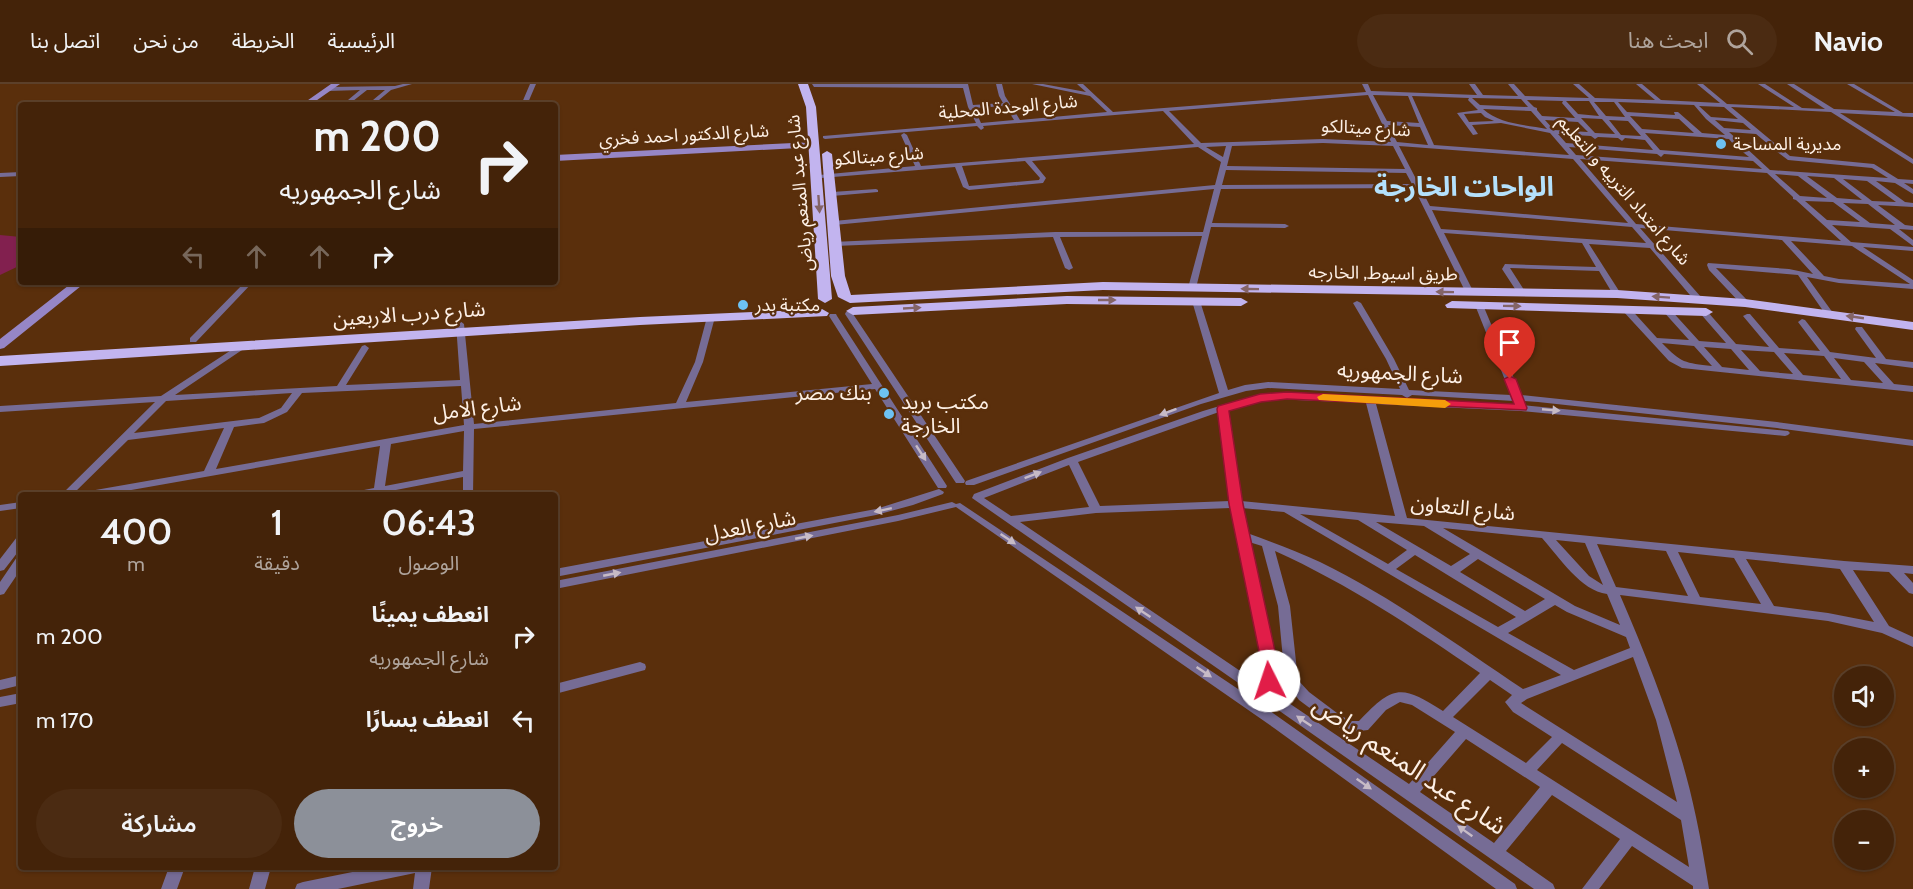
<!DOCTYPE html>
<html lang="ar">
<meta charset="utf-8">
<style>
body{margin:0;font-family:Cabin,"Noto Sans Arabic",sans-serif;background:#4b2b12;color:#f1f3f6;direction:rtl;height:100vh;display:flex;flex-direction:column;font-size:22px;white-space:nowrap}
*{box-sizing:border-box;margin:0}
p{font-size:20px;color:#afa49c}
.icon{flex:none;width:33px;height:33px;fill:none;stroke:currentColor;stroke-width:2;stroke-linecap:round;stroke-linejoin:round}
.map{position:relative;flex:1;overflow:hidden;direction:ltr}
.side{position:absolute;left:18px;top:408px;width:540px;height:378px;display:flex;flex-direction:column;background:#442309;border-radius:6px;box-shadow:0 2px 4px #0004,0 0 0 2px #5c402a;direction:rtl}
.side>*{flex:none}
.hud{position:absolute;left:18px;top:18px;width:540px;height:183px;border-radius:6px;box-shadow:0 2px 4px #0004,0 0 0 2px #5c402a;direction:rtl;background:#442309;color:#f1f3f6;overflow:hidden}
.tools{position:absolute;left:1834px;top:582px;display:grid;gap:12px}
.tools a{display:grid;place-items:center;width:60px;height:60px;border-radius:50%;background:#442309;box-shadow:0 2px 4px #0004,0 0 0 2px #5c402a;font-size:30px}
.pin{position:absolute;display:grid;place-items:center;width:51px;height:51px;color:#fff;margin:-62px -26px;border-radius:50% 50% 50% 0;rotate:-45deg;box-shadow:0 0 6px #0007}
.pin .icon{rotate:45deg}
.me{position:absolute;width:66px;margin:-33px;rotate:356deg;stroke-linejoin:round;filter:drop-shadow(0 0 4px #0008)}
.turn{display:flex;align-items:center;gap:21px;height:126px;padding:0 18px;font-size:27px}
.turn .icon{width:78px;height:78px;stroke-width:2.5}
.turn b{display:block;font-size:42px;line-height:51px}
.lanes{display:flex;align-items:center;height:57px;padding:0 18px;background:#0003;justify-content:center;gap:30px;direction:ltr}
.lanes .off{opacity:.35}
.eta{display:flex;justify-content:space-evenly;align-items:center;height:102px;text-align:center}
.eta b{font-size:36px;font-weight:600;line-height:42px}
.cta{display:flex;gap:12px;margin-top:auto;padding:12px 18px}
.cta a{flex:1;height:69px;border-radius:36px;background:#8c9099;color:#fff;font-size:24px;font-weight:600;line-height:69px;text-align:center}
.cta a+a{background:#4b2b12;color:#f1f3f6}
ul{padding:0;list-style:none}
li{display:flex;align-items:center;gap:18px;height:84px;padding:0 18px}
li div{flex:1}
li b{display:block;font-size:22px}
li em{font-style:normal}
header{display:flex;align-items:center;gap:36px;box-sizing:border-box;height:84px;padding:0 30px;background:#442309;border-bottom:2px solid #5c402a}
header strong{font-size:28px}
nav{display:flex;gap:33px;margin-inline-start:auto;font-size:21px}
.search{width:420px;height:54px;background:#4b2b12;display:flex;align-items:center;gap:15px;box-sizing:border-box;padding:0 21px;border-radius:33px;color:#afa49c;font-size:22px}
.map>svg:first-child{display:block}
</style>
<header>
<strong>Navio</strong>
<div class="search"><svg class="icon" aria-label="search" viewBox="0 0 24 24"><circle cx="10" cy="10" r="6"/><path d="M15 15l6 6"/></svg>ابحث هنا</div>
<nav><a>الرئيسية</a><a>الخريطة</a><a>من نحن</a><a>اتصل بنا</a></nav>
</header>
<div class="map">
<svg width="1913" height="805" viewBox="0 0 1913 805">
<rect width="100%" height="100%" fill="#5a2f0c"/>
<path fill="#82204f" d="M0,151L21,153V181L0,191Z"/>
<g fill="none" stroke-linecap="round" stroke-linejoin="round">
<path fill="#766c95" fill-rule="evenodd" d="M403,0H412L391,6L373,21H367L385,6H367L348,21H342L360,6L328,7L325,5L328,3L395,2Z
M530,0H536L527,21H521Z
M812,0H968L973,21L1003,19L999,12L996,0H1002L1005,12L1020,36L1107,28L1090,12L1032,0H1043L1086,8L1077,0H1083L1113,28L1366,8L1362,0H1368L1371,7L1477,11L1469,0H1475L1483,11L1518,12L1508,0H1514L1525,12L1589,14L1573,0H1579L1595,14L1655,16L1636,0H1642L1661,16L1720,19L1697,0H1703L1727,20L1794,23L1758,0H1765L1802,24L1825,25L1787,0H1794L1834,25L1895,28L1847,0H1854L1903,29H1913V33L1840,29L1913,75V80L1831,28L1731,23L1790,72L1874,80L1898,95L1913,96V100L1904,99L1913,105V110L1895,99L1876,97L1905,118L1913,119V123L1878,121L1905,141L1913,142V146L1899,145L1913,156V162L1890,145L1832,141L1851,158L1913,163V167L1863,163L1913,196V205L1839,199L1807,193L1833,229L1829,231H1826L1798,191L1716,184L1748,217L1749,219L1745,221H1742L1709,186L1707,181L1708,179L1789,185L1813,190L1782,156L1640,144L1701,213V217H1695L1650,164L1589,160L1621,210L1620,212H1614L1599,187L1510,184L1526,209L1522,211H1519L1502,185L1505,180L1596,183L1582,159L1444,149L1474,209L1470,211L1466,209L1414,104L1221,105L1212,139L1285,140L1289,142L1285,144L1211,143L1196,204L1192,206L1188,204L1202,152L1060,153L1073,184L1069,186L1065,184L1053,153L835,162H832V158L1055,148H1203L1214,105L834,141L830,139L834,137L1215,101L1221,78L1198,63L1032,77L1046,94L1043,99L969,106L963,103L955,83L821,94L818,92L819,91L915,82L901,51L904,49L907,51L921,82L1194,60L1163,27L983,42L984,44L981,46L977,42L825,55L823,54V52L976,39L968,23L963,4L814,3ZM1368,11L1391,58L1323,55L1201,59L1169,27ZM1373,11L1408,12L1419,39L1387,37ZM1412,12L1469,14L1468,16L1478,26L1457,29L1473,51L1478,50L1472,41L1501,39L1550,49L1569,71L1434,61ZM1472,14L1521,15L1528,23L1480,21ZM1527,16L1563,17L1562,19L1575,34L1542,32L1537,26V24L1534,23ZM1566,17H1589L1599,32L1578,30ZM1594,18H1614L1625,33L1606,32ZM1618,18L1694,21L1706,35L1725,51L1702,49L1678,28H1674L1675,31L1627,28ZM1005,22L1014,36L981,39L974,24ZM1699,22L1724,23L1738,35L1711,33ZM1483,25L1531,27L1547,45C1526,41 1499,40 1483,25ZM1481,29L1485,33L1494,37L1469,38L1464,30ZM1630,32L1679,35L1694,49L1642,45ZM1581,34L1602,35L1615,50L1595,49ZM1545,36L1578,38L1588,48L1554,46ZM1609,36L1628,37L1641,52L1621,51ZM1715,36L1743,39L1751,46L1724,44ZM1388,41L1420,43L1428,61L1397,58ZM1729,48L1756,50L1768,60L1740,58ZM1645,49L1729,55L1734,61L1749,73L1660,66ZM1558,50L1591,52L1595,55L1598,53L1618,54L1622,57L1625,54L1645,56L1653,66L1566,59ZM1323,59L1393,62L1405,85L1227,82L1232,62ZM1226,62L1223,73L1206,63ZM1399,62L1573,75L1628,139L1430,122ZM1744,62L1772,64L1788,76L1872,84L1888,94L1770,86ZM1569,63L1657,70L1661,73L1664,70L1753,77L1762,85L1576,71ZM1580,75L1767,89L1793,113V115L1796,116L1841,157L1636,140ZM1025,77L1040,94L1039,96L969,102L962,82ZM1226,86L1406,89L1412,100L1222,101ZM1775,90L1798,92L1827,114L1800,112ZM1807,92L1834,94L1862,116L1837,114ZM1843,95L1867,97L1896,118L1872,117ZM1805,117L1833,118L1860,138L1827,136ZM1843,119L1868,120L1895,141L1870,139ZM1432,126L1632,143L1646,159L1441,145ZM1791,157L1852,162L1910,200L1839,195L1824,192Z
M21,88V92L0,93V89Z
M876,105L878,106V108L832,112L829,110L832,108Z
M245,198H253L196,258H190V254Z
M1193,215H1196L1200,217L1228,306L1245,301L1268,298L1400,305L1386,275L1353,219L1357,217L1361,219L1394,275L1409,306L1511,311L1475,221L1479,219L1483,221L1521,311L1777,338L1913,356V362L1777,344L1538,318L1523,317L1522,320H1516L1514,317L1412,311L1407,314L1402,311L1268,304L1246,307L1201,320L974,401H966L965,399L966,397L1219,309L1192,217Z
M1622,222H1628L1657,254L1689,256L1662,226L1666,224H1669L1699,257L1726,259L1699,228L1703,226H1706L1736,260L1769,263L1743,232L1747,230H1750L1779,264L1820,267L1798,238L1802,235L1805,236L1830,268L1876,274L1855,245L1856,243H1862L1886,275L1913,278V284L1875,279L1894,300L1913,302V308L1682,284L1669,277L1622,226ZM1662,259L1694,262L1712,282C1685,279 1681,279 1662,259ZM1704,263L1731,265L1749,286L1722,283ZM1741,266L1774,268L1793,290L1760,287ZM1784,269L1824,272L1841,295L1803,291ZM1834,274L1864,278L1883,299L1851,296Z
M846,228H849L853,230L965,397L964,399H956L845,230Z
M830,230H836L837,232L947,402L946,404H938L875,305L474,345L473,411H463V393L370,411H348L349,409L374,404L380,362L103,411H79L84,408L204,387L224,344L128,356L72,411H61L155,318L0,328V322L161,312L242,259L245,260V264L175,311L337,302L362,262L365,261L369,264L346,301L460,296L456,240L460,237L464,240L474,340L676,319L695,278L707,233L711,231L715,233L703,278L686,318L872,300L829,232ZM461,302L464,341L216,385L234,343L264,339L287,328L302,309ZM292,309L281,324L259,334L134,349L166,317ZM464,347L463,387L385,402L391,360Z
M1273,309L1366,314L1370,312L1374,314L1521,321L1788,347L1790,349L1788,351L1785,352L1521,327L1376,320L1407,434L1844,477L1913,482V490L1904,489L1913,499V510L1909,509L1889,488L1853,486L1889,542L1913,553V563L1882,549L1828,537L1620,511C1651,583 1680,656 1696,733C1701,756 1705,781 1709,805H1693V802L1632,762L1599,805H1582L1620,755L1552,711L1506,767L1553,800L1555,805H1534L1271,621L1270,627L1515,800L1517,805H1496L1274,644L956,423L898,437L555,505V497L898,431L952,418L956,420L960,419L1259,619L1260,614L972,414L974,410L1068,374L1203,327L1243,315ZM1273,315L1366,319L1395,432L1241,417L1228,325ZM1219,328L1230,417L1100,422L1078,378ZM1069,381L1089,423L1011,432L984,414ZM1231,424L1263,582L1261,601L1020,438L1096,429ZM1242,424L1284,428L1561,591L1523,605C1457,561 1392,513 1320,478C1296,467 1272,458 1247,449ZM1300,430L1358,436L1407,466L1388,480ZM1376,438L1424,442L1470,470L1451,482ZM1443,444L1542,454C1559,473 1581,507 1607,510L1620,541L1575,522ZM1556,456L1585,459L1603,501L1589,492ZM1249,458L1262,462L1278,522L1285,597L1299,616L1331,640L1351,648L1368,646L1386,626L1400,618L1412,621L1455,648L1409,700L1274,609L1275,582ZM1597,460L1666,467L1688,512L1616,503ZM1275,467C1348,500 1414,544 1480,589L1443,627C1401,600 1393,601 1359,637H1352L1341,632L1309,608L1298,596L1290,522ZM1678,468L1734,474L1761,520L1700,513ZM1415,471L1516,533L1498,543L1396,485ZM1478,475L1545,515L1525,527L1460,488ZM1746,475L1840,485L1874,538L1828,529L1774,522ZM1555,521L1567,528L1626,553L1630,564L1574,586L1508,549ZM1633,573L1656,636L1677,718L1521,619L1527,615ZM1490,596L1512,611L1505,618L1513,628L1552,653L1526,679L1453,633ZM1466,655L1540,703L1494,759L1420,708ZM1562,659L1681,736L1689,783L1537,686Z
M939,405L944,408L943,410L913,421L876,431L555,493V485L876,425Z
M21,418V424L0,427V421Z
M21,452V464L4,486L0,487V475L17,453Z
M21,472V485L4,510L0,511V498L17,473Z
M640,578L645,580L646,583L645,586L555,610V600Z
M21,591V601L0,606V596Z
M21,609V619L0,623V613Z
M169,783H185L177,805H161Z
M255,783H271L265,805H249Z
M377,783H432L429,805H413L415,789L338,805H295L297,800L303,798Z"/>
<path fill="#9686c6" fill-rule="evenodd" d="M331,0H340L310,21H301Z
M814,58L818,61L817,63L555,77V71Z
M73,198H86L4,264L0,265V255Z"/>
<path fill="#c2b4ef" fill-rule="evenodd" d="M798,0H808L816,23L832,215L825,219L818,215L806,23Z
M827,67L832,70L845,192L851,211L1103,198L1617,206L1745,215L1913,238V246L1745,223L1617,214L1103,206L850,219L838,213L831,192L822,70Z
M1067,212L1241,214L1248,218L1241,222L1067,220L853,231L846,227L853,223Z
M1452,217L1706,224L1713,228L1706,232L1447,224L1445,221Z
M822,225L829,229L827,232L640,241L0,282V272L640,233Z"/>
</g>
<defs><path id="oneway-solid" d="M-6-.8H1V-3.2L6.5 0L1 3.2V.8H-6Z" transform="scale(1.5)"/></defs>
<g fill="#846467">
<use href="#oneway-solid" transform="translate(819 120) rotate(86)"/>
<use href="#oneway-solid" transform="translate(1250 205) rotate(-179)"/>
<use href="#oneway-solid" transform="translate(1445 208) rotate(-179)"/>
<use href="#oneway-solid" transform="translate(1661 213) rotate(-176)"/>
<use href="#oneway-solid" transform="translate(1107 216)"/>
<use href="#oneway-solid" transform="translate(1512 222) rotate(1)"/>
<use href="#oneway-solid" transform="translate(912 224) rotate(-3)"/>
<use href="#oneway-solid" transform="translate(1855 233) rotate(-172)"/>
</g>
<g fill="#c7bbc6">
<use href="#oneway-solid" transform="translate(1551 326) rotate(5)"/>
<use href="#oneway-solid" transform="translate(1168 328) rotate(160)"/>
<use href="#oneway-solid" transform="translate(921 369) rotate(57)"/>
<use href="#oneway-solid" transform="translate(1033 391) rotate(-21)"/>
<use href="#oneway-solid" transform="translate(883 426) rotate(168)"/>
<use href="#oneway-solid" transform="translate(804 453) rotate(-11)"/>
<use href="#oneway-solid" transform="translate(1008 455) rotate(34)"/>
<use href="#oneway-solid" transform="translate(612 490) rotate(-11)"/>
<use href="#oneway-solid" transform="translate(1143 528) rotate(-146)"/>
<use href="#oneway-solid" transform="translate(1204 588) rotate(34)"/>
<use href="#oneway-solid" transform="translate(1304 637) rotate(-146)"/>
<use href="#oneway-solid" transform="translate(1364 700) rotate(35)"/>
<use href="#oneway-solid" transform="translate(1465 747) rotate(-145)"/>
</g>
<path fill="#e11d48" stroke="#92132f" stroke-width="1.5" d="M1510,292L1516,295L1527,324L1526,326L1287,315L1261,318L1229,327L1243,420L1275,567L1278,597L1275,602L1269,604L1263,602L1261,597L1259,567L1229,420L1217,325L1218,322L1260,310L1287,308L1514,320L1504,295Z"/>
<path fill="#f59e0b" d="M1323,310L1445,316L1451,320L1445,324L1319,316L1317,313Z"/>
<g fill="#6dc2f3" stroke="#5a2f0c" stroke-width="2">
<circle cx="1721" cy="60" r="6"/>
<circle cx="743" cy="221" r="6"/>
<circle cx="884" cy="309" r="6"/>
<circle cx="889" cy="330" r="6"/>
</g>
<g text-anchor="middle" stroke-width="5" stroke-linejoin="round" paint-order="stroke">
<g font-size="18" fill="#fdf0e6" stroke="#5a2f0c">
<text transform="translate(1008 23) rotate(-5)" y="6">شارع الوحدة المحلية</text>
<text transform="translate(1366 44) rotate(3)" y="6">شارع ميتالكو</text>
<text transform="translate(684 51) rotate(-3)" y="6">شارع الدكتور احمد فخري</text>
<text transform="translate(879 72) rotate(-4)" y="6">شارع ميتالكو</text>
<text transform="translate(1624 106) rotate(49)" y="6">شارع امتداد التربيه و التعليم</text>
<text transform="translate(800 109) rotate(-95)" y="6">شارع عبد المنعم رياض</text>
<text transform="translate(1383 189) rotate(1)" y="6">طريق اسيوط, الخارجه</text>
</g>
<g font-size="18" fill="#fdf0e6" stroke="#5a2f0c" text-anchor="start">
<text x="1733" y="66">مديرية المساحة</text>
<text x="755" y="227">مكتبة بدر</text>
</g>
<g font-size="21" fill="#fdf0e6" stroke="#5a2f0c">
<text transform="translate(409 230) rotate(-4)" y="7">شارع درب الاربعين</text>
<text transform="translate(1400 289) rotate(3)" y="7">شارع الجمهوريه</text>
<text transform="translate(477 324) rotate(-7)" y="7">شارع الامل</text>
<text transform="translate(1463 424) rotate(6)" y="7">شارع التعاون</text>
<text transform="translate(750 442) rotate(-11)" y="7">شارع العدل</text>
</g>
<g font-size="21" fill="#fdf0e6" stroke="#5a2f0c" text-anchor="end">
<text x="872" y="316">بنك مصر</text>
<text x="901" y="325" text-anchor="start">مكتب بريد<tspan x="901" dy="24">الخارجة</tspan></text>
</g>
<g font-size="26" fill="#fdf0e6" stroke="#5a2f0c">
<text transform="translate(1410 681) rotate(34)" y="9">شارع عبد المنعم رياض</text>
</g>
<g font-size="27" font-weight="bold" fill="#b4e1fc" stroke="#5a2f0c">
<text x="1464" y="112">الواحات الخارجة</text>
</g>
</g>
</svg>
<div class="tools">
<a><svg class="icon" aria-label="sound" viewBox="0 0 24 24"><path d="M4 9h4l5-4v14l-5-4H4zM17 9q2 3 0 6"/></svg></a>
<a>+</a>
<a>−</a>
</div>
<div class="pin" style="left:1510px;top:295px;background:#d93025"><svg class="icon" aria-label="arrive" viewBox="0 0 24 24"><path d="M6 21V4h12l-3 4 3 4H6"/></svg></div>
<svg class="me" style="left:1269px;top:597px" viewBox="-20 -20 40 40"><circle r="19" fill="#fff"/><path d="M0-13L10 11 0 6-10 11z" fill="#e11d48"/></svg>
<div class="hud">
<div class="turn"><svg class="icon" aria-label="right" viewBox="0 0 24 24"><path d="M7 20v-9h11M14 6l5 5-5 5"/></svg><div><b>200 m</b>شارع الجمهوريه</div></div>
<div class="lanes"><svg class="icon off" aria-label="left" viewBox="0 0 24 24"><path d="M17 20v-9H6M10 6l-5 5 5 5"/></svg><svg class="icon off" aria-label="ahead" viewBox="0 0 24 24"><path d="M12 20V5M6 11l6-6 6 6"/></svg><svg class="icon off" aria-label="ahead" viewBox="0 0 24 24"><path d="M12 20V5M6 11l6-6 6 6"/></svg><svg class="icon" aria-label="right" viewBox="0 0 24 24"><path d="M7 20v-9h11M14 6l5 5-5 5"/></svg></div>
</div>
<section class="side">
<div class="eta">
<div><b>06:43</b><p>الوصول</p></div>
<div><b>1</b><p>دقيقة</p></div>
<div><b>400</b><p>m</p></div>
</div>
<ul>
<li><svg class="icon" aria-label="right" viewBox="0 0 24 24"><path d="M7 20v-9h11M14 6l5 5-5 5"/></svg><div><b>انعطف يمينًا</b><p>شارع الجمهوريه</p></div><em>200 m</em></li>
<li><svg class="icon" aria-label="left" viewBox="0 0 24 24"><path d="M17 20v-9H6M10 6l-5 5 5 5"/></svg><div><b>انعطف يسارًا</b></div><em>170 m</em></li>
</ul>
<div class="cta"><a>خروج</a><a>مشاركة</a></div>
</section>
</div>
